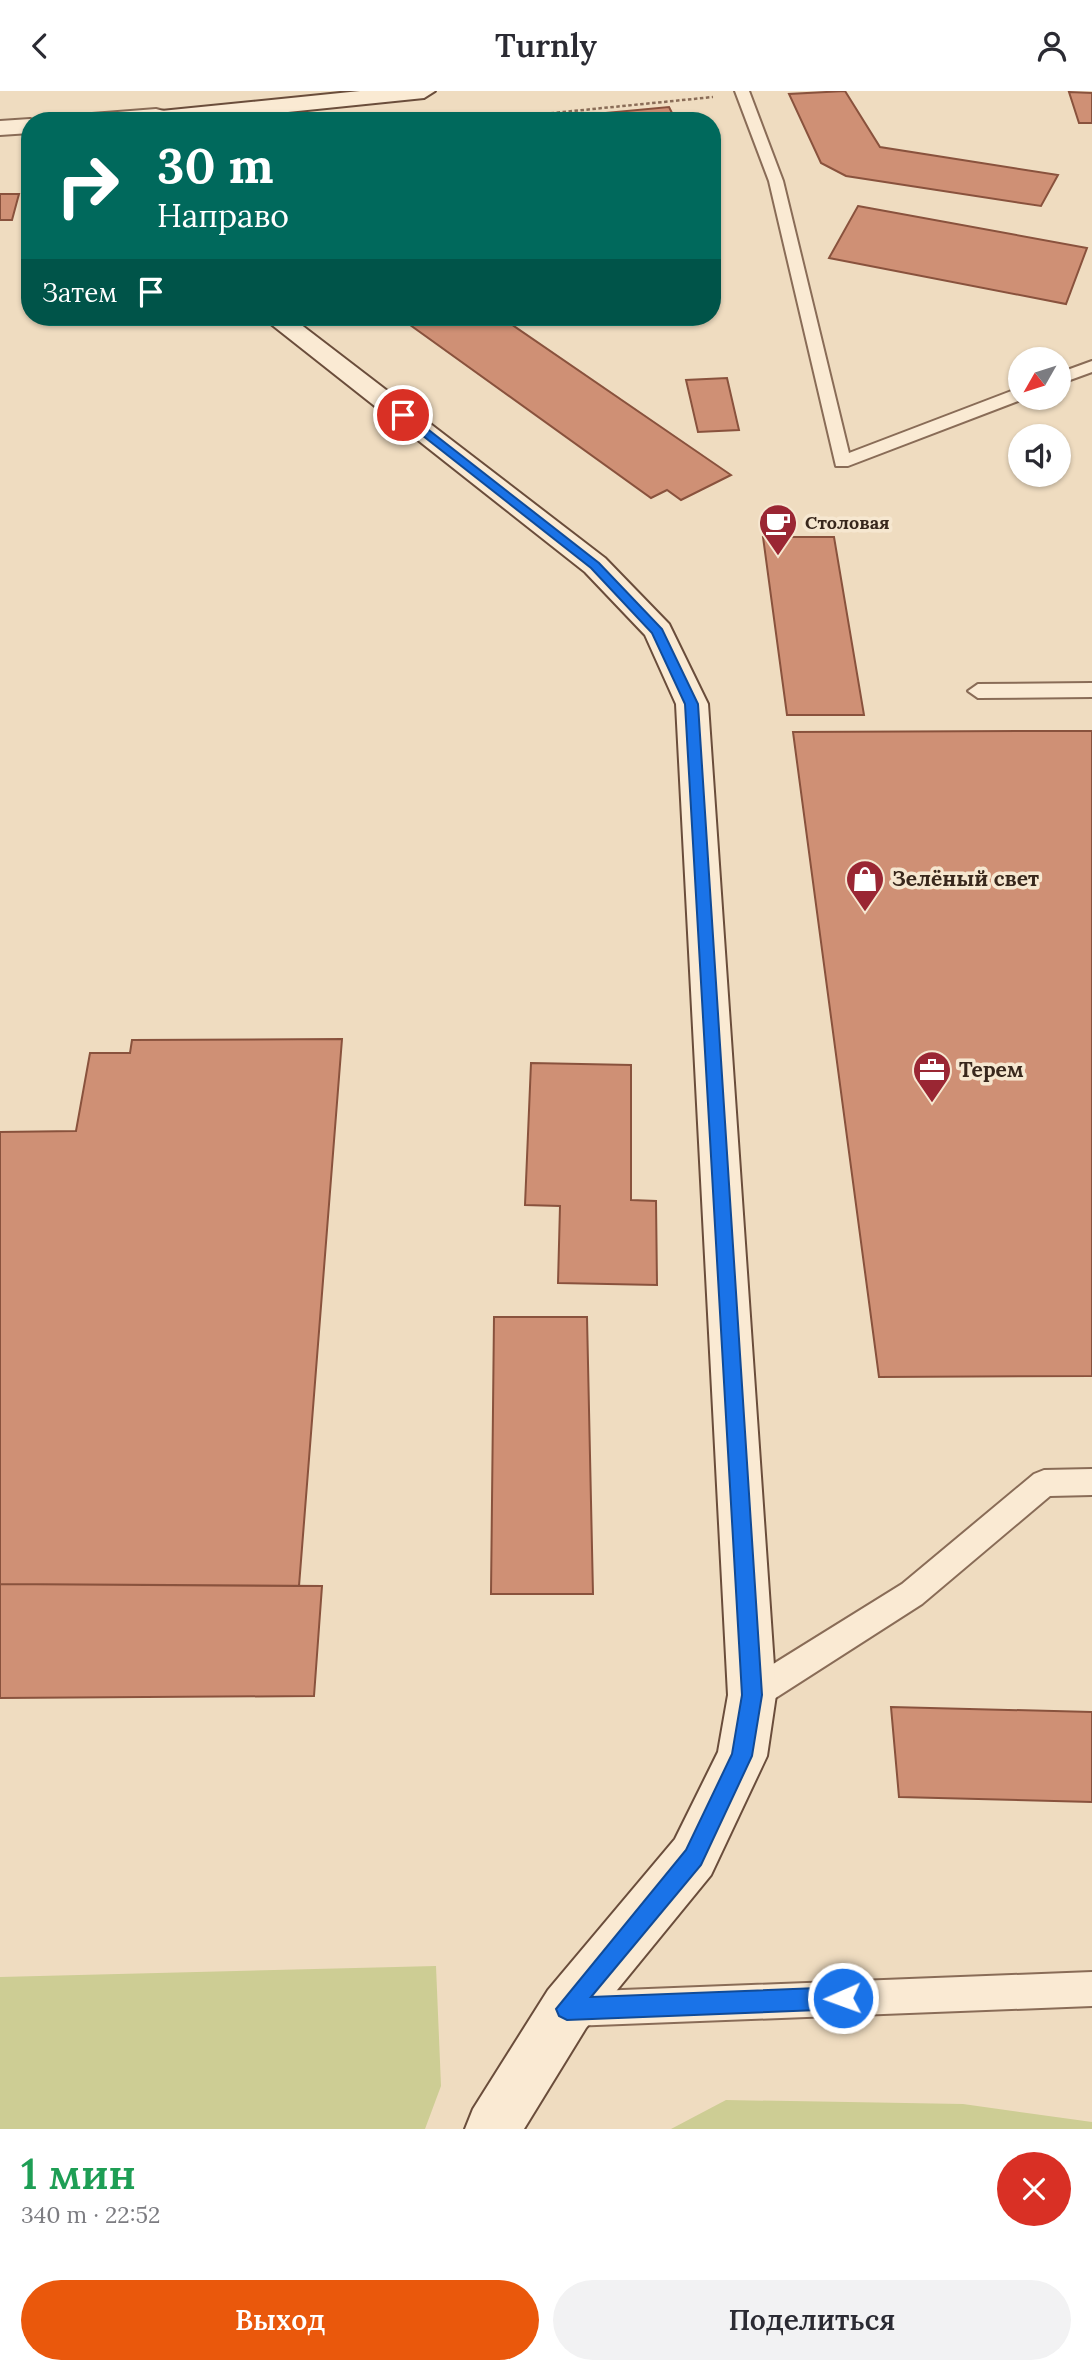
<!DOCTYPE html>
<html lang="ru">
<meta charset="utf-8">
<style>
body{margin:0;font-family:Lora,serif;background:#f2f2f3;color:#2b2b33;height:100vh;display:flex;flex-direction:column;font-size:26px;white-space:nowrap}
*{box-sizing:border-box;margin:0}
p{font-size:23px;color:#7c7c81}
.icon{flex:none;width:38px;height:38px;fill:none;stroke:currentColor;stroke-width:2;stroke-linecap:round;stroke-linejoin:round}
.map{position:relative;height:2038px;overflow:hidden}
.panel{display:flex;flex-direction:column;background:#fff;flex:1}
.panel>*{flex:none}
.hud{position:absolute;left:21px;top:21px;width:700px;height:214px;border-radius:28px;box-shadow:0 2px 5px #0004;background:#00695c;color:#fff;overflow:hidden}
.needle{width:46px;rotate:231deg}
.fabs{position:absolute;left:1008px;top:256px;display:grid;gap:14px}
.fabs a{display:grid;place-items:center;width:63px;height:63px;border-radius:50%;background:#fff;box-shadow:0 2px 5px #0004;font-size:35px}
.pin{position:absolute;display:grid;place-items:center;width:60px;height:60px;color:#fff;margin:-30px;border:4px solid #fff;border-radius:50%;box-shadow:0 2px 7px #0007}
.me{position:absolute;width:77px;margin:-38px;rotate:268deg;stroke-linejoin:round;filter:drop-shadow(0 0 5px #0008)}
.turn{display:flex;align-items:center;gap:24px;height:147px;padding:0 21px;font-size:32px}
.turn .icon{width:91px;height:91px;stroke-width:2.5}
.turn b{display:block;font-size:49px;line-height:60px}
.then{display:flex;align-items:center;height:66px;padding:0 21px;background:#0003;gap:14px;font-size:26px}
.round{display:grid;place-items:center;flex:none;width:74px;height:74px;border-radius:37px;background:#f2f2f3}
.summary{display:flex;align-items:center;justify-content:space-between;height:119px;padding:0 21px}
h1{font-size:42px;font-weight:600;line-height:52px;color:#1e9e55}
.cta{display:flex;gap:14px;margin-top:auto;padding:14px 21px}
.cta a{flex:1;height:80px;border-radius:42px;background:#ea580c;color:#fff;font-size:28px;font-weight:600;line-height:80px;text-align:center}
.cta a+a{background:#f2f2f3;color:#2b2b33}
header{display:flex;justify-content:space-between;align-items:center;height:91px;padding:0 21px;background:#fff;font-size:32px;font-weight:600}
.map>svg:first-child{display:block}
</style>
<header><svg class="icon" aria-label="back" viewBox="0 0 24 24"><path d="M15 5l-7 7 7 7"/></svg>Turnly<svg class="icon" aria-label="person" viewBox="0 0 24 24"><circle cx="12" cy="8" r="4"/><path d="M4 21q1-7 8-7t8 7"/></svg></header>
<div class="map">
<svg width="1092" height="2038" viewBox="0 0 1092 2038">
<rect width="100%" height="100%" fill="#efdcc0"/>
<path fill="#cdcd94" d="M436,1875L441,1995L425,2038H0V1886Z
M726,2009L963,2013L1092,2031V2038H671Z"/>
<path fill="#cf9075" stroke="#89523d" stroke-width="2" d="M845,0L880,56L1058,84L1041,115L846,85L821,72L789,3Z
M1069,1L1092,2V32H1079Z
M669,16L676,30H520Z
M0,103H19L12,129H0Z
M858,115L1087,157L1066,213L829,167Z
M399,226H511L505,229L731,384L681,409L667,399L651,407Z
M727,287L739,339L698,341L686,289Z
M763,446H834L864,624H787Z
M1036,640H1092V1285L879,1286L793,641Z
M342,948L299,1495L0,1493V1041L76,1040L90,962H130L132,949Z
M531,972L631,974V1109L656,1110L657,1194L558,1192L560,1115L525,1114Z
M494,1226H587L593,1503H491Z
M0,1493L322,1495L314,1605L0,1607Z
M891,1616L1092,1621V1711L899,1706Z"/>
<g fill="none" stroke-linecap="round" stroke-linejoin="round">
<defs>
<path id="service" d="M735,0H749L783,90L849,362L1014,299L1020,298V306L1026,307L848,375H836L769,90Z
M1092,270V281L1059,293V282Z
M1092,592V606L978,607L968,600L978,593Z
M1092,1378V1404L1050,1405L922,1513L763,1615L752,1619L741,1615L737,1604L741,1593L902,1493L1034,1383L1044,1379Z
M1092,1881V1915L571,1935L559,1930L554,1918L559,1906L571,1901Z"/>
<path id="minor" d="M156,18L164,20L167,25L164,30H81L92,23Z
M30,28L36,30H30V42L0,44V30Z"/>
<path id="secondary" d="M360,0H435L424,7L199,30H120L131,23Z
M262,226H291L605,467L669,533L708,613L776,1604L767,1665L711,1784L586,1937L524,2038H465L473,2018L548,1899L675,1748L718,1661L728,1604L676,613L645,544L585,481Z"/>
</defs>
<use href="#service" stroke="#896c57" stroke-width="4"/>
<use href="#minor" stroke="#896c57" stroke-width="4"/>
<use href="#secondary" stroke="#6a4d3b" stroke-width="4"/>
<path stroke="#896c57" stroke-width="2.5" stroke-dasharray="3.5 2.5" stroke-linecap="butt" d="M473,30L713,6"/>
<use href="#service" fill="#faead3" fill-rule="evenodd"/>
<use href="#minor" fill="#faead3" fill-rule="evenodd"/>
<use href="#secondary" fill="#faead3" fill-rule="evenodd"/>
</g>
<path fill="#1a73e8" stroke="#114b97" stroke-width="2" d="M399,322H407L599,472L662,538L698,613L762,1604L752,1665L701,1774L591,1906L843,1896L851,1899L854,1907L851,1915L843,1918L567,1929L559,1925L556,1918L686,1759L732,1663L742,1604L685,613L652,542L591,477L399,326Z"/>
<defs>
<symbol id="cafe-pin" viewBox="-11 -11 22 30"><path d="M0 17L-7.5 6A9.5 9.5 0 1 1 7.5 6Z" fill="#9a2633" stroke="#f6e7d0"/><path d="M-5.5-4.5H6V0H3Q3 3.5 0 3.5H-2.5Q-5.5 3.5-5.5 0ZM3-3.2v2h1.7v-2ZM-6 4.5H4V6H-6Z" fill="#fff"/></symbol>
<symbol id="shop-pin" viewBox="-11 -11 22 30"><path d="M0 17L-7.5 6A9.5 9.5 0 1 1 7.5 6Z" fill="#9a2633" stroke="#f6e7d0"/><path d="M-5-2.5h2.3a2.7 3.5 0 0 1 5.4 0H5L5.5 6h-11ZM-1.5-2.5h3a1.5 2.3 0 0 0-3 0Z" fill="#fff"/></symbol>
<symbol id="office-pin" viewBox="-11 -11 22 30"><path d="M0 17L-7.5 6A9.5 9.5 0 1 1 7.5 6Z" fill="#9a2633" stroke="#f6e7d0"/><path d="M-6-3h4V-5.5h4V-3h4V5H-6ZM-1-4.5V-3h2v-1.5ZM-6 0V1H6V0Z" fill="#fff"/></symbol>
</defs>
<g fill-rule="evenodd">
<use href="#cafe-pin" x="756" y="410" width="44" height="60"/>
<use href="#shop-pin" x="843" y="766" width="44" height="60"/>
<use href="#office-pin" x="910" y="957" width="44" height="60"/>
</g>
<g text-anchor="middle" stroke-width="7" stroke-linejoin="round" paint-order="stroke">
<g font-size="18" font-weight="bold" fill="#38271c" stroke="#f6e7d0" text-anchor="start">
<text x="805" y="438">Столовая</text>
</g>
<g font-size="21" font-weight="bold" fill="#38271c" stroke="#f6e7d0" text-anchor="start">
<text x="892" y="795">Зелёный свет</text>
<text x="959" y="986">Терем</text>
</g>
</g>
</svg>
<div class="fabs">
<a><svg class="needle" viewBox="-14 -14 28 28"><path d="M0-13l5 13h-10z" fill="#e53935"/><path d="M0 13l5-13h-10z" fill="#7c7c81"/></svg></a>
<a><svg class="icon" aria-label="sound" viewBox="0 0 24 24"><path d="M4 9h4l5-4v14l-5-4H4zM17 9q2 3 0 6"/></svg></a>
</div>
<div class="pin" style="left:403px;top:324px;background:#d93025"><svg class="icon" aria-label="arrive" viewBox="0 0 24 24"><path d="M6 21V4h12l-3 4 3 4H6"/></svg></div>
<svg class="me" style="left:843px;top:1907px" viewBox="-20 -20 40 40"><circle r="17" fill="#1a73e8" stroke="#fff" stroke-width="3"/><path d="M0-11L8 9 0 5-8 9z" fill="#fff"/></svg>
<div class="hud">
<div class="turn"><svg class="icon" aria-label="right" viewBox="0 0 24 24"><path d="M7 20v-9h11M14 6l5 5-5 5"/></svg><div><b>30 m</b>Направо</div></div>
<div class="then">Затем<svg class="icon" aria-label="arrive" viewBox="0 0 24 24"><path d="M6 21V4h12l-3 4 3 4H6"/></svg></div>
</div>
</div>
<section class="panel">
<div class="summary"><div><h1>1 мин</h1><p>340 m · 22:52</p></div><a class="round" style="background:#d93025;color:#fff"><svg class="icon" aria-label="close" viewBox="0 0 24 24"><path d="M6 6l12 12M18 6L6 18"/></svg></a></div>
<div class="cta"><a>Выход</a><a>Поделиться</a></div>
</section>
